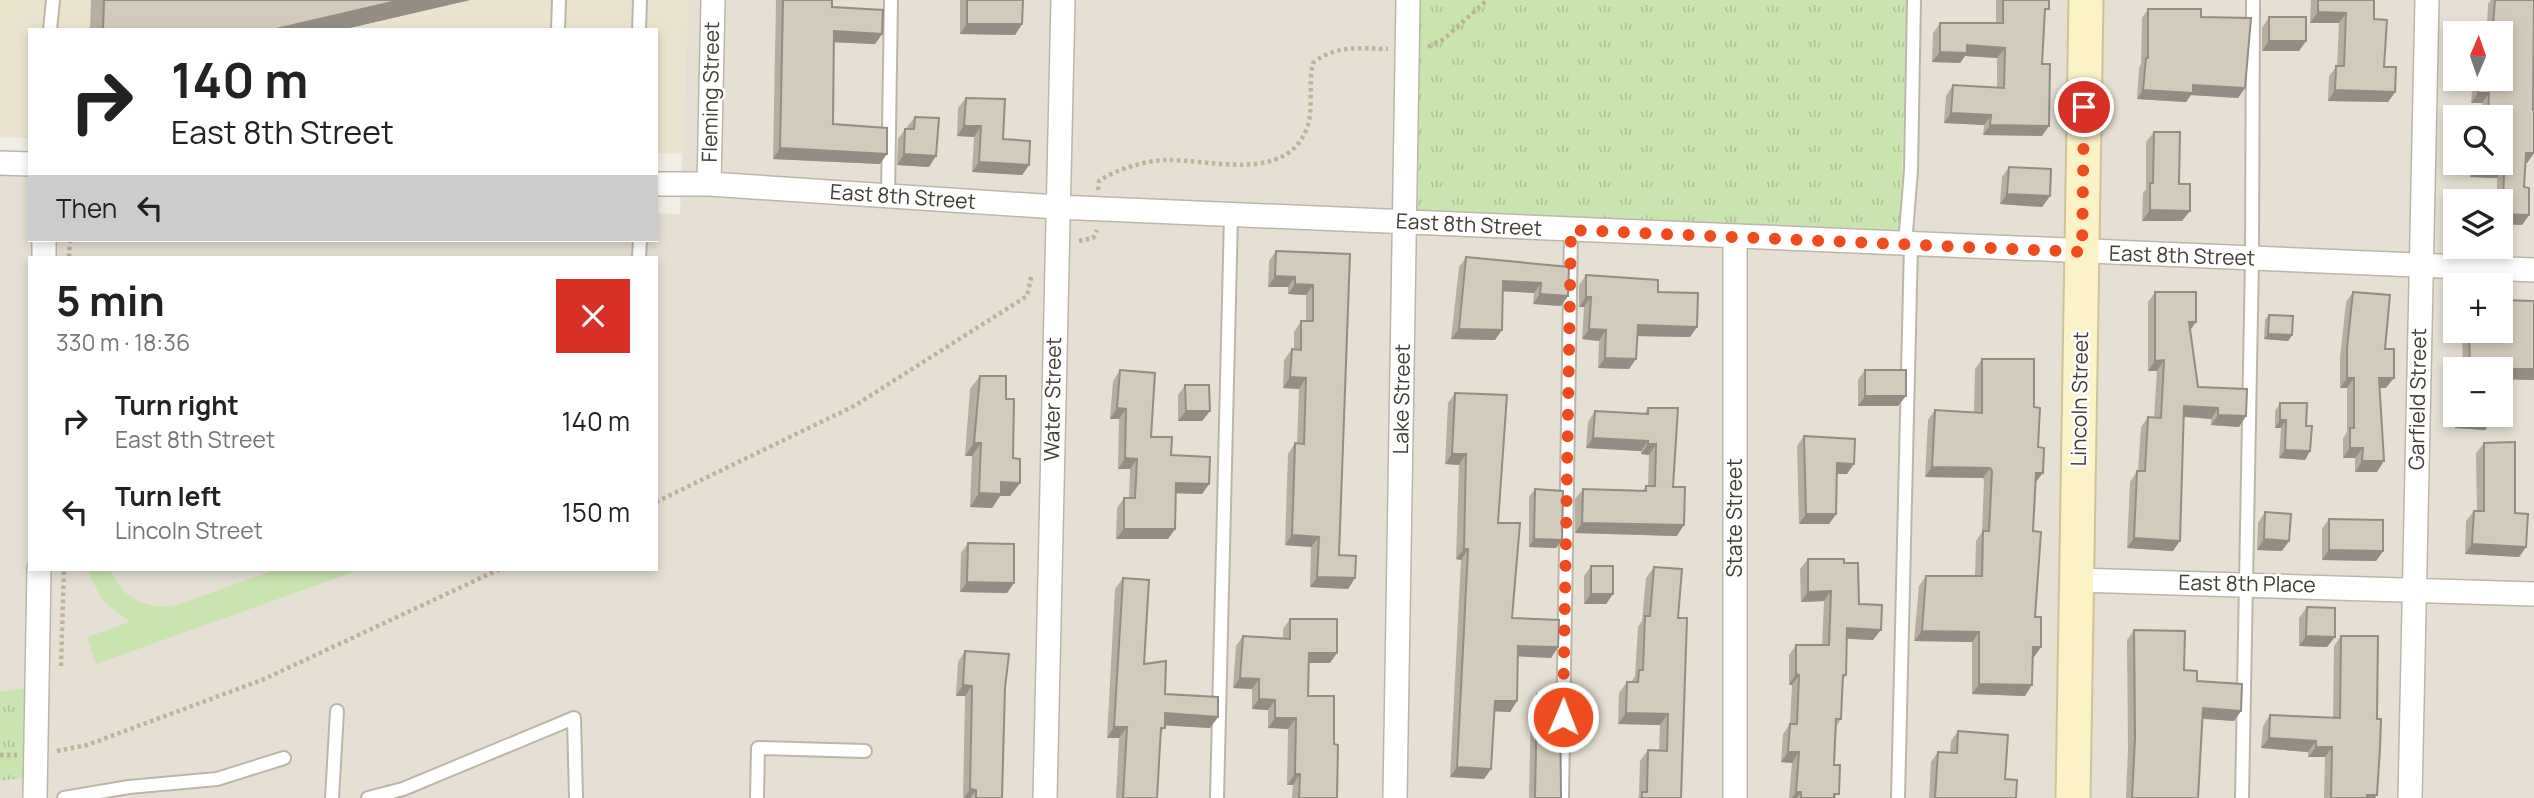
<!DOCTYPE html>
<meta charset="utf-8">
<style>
body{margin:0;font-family:Manrope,sans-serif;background:#f6f6f6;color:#222;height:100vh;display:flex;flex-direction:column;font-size:26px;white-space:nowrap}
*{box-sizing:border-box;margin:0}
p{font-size:23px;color:#767676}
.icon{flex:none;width:38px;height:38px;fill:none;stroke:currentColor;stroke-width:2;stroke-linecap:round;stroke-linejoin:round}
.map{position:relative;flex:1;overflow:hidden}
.details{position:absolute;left:28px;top:256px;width:630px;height:315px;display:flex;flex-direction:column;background:#fff;border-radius:0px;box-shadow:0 4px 10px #0003}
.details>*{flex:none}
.guide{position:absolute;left:28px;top:28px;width:630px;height:214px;border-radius:0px;box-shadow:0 4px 10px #0003;background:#fff;color:#222;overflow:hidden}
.needle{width:46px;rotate:2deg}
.fabs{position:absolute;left:2443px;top:21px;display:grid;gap:14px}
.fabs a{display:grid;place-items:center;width:70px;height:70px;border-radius:0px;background:#fff;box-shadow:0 4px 10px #0003;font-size:35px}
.pin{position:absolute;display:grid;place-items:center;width:60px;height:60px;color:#fff;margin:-30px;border:4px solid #fff;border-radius:50%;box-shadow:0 2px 7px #0007}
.me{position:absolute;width:77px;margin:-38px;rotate:1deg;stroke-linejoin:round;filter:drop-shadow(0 0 5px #0008)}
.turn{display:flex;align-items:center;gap:24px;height:147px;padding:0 28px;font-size:32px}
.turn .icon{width:91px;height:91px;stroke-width:2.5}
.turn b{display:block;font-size:49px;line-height:60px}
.then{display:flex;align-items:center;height:66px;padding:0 28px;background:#0003;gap:14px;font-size:26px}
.round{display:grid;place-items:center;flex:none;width:74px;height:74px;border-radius:0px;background:#f6f6f6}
.overview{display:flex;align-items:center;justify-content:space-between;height:119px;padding:0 28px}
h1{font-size:42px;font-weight:700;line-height:52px}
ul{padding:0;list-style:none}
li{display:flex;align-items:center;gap:21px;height:91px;padding:0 28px}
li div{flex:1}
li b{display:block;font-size:26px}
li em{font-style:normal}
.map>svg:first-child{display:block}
</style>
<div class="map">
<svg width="2534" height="798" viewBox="0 0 2534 798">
<defs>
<pattern id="park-tufts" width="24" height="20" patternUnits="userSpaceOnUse" patternTransform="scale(1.75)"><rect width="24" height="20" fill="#c9e4af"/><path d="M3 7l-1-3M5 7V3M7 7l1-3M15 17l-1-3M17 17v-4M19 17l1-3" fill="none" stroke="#aec597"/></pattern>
</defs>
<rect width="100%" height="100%" fill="#f1eee5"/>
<path fill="#e5e0d3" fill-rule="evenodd" d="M688,0H1416L1900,237L1907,0H2078L2063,798H0V173L30,174V240H656V213L680,214ZM30,257H656V569H30Z
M2101,0H2534V798H2085ZM2455,33H2501V79H2455ZM2455,117H2501V163H2455ZM2455,201H2501V247H2455ZM2455,285H2501V331H2455ZM2455,369H2501V415H2455Z"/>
<path fill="#eae4cf" d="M0,0H688L682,154L656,153V30H30V138H0Z"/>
<path fill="url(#park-tufts)" d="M1416,0H1907L1900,238L1413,218Z
M31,687L30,777L0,781V692Z"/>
<path fill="#c9e4af" d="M87,569H110C121,598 147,611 177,605L278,569H362L96,664L87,637L130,622L102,600Z"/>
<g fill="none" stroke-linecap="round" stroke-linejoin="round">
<defs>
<path id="lane" d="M50,30L53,0
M558,30L559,0
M639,30L640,0
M888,196L891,0
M1905,245L1911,170L1914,0
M639,257L640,240
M64,798L129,787L217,779L284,758
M332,798L337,711
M368,798L403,789L574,718L576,798
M757,798L758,748L865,751
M1217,798L1231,215
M1562,798L1571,230
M1898,798L1911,245
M2242,798L2252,259L2253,0"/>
<path id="street" d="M0,163L30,164
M656,184H709L1057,207L2534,270
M709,184L713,0
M1735,238V798
M44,257V240
M2078,580L2534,594
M35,798L39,569
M1045,798L1063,0
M1395,798L1408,0
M2410,798L2427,0"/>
<path id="secondary" d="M2073,798L2086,0"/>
</defs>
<use href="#lane" stroke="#bcb6a8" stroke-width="16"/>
<use href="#street" stroke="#bcb6a8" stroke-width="26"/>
<use href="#secondary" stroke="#cfc397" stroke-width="37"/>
<path stroke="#bdb39a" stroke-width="4.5" stroke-dasharray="3.5 3.5" stroke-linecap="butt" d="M1428,47L1444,39L1487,0
M1098,190L1099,181C1117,169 1144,161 1165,160C1210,159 1286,184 1307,128C1314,109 1308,84 1313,63C1335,45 1360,48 1388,49
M1079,241L1093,238L1097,230
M69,257L70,240
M656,502L854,406L1027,296L1032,274
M61,666L64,569
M57,751L87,745L262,680L500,569
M0,755H17"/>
<use href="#lane" stroke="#fff" stroke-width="12"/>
<use href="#street" stroke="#fff" stroke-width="23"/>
<use href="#secondary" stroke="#fbf2c5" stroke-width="33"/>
</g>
<path fill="#b5aea1" d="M91,0H470L341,30H90Z
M776,0H832V7L882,34L875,44L834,42L833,124L880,164L773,159Z
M960,0H1023L1022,24L1015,35L960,34Z
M1996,0H2049L2045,14L2042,64V136L1983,135L1984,125L1944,123L1946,96L1953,85L1997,87V58L1965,56L1960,63L1932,62L1933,33L1940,23H1996Z
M2311,0H2374V19L2384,67L2395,92L2388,102L2328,101L2329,76L2337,66L2339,23H2310Z
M2491,0H2534L2533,110L2534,153L2527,163H2525L2524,187L2529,215L2522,225L2501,224V201H2497V178L2470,177V163H2501V117H2481L2482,103H2471L2473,79H2501V33H2476L2483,24L2487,25L2488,4Z
M2148,9L2201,17L2245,88L2238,98L2191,95L2186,102L2137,99L2139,68L2141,64L2142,18Z
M2269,17L2306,41L2299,51H2262V28Z
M966,98L1003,139L1029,165L1022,175L972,172L974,137L957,136L958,108Z
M915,117L929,167L897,165L898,139L905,129H907V127Z
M2154,132L2179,184L2182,221H2142L2143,193L2146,189V142Z
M2009,167L2050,196L2042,207L2000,204L2002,177Z
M1276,251L1350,254L1339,555L1355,578L1348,589L1310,587L1311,547L1285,545L1288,454L1295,443L1297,444L1299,389L1283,388L1284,360L1292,349H1294V332L1301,321H1306V295L1288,294V287H1268L1269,261Z
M1466,257L1569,267L1568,296L1561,306L1533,304L1534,293L1503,291L1495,340L1451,339L1459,267Z
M1586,275L1658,292L1690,337L1637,336L1629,369L1598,368L1599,341L1582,339L1584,307H1579V285Z
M2155,292L2190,330L2198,387L2246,416L2239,427L2211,425V419L2184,417L2173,551L2127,548L2130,482L2137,471H2138L2141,427L2148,417H2154L2157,371H2148V302Z
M2353,292L2385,349L2386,388H2380L2377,472H2355V458H2343V438L2347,432V388H2340V358L2346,302Z
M2534,301V380L2501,379V369H2463L2462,331H2501Z
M2269,315L2292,335L2288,341L2264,339L2265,320Z
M1982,359L2034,407L2035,483L2033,531L2035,617L2041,647L2033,657L2025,696L1972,694V642L1914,641L1919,586L1926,576H1975L1976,541L1982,532L1984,481L1983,478L1925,477L1928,420L1935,410L1974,412L1975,369Z
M1120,370L1151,437L1171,455L1209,484L1202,494L1175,493V529L1168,539H1116L1117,508L1124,498H1129L1130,469H1118L1119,419H1110L1113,381Z
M1865,370L1898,406H1858V380Z
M980,376L1006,399L1013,458L1020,483L1010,496H1000L992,508L970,507L972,456H965L970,389Z
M1185,385L1210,411L1202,421H1178V395Z
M1455,393L1498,523L1512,618L1558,647L1551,658L1518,656L1517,701L1510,712L1495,711L1491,769L1484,779L1450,777L1461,560L1456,559L1459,465L1445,464L1448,403Z
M2280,403L2306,426L2310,451L2305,460L2279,458L2281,428H2275V411Z
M1648,408L1673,487L1677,536L1575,533V499L1583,489L1643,490L1646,486H1648L1649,455L1641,454V451L1586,448L1588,422L1595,411L1644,414Z
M2456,415H2492V420L2485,430L2455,428Z
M1804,436L1847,474H1837L1836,514L1829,524H1799L1797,446Z
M2484,443L2515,513L2526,547L2519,557L2465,554L2466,521L2474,511H2477L2476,453Z
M1535,489L1562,540L1556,548L1529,547V497Z
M2265,512L2282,551L2257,550L2258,523Z
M2329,519L2383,551L2376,561L2322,560V529Z
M968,543L1014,583L1007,593L960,592L961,553Z
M1808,559L1844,563L1873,640L1847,639L1846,675L1843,680L1841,719L1836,727L1834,765L1836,798H1789L1792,763L1781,762L1783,734L1790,724L1792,685H1789V655L1796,645H1822L1824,601L1801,602L1800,569Z
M1591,566L1613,594L1606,604H1584V576Z
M1654,567L1678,618L1681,798H1638L1639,796L1640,761L1648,750L1659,751L1660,725L1618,724L1619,693L1627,682H1631L1635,676L1638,627L1642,621L1646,578Z
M1123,578L1144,664L1165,694L1218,717L1210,728L1165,725L1161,733L1157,798H1116L1119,738H1107L1115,589Z
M2307,607L2327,647L2299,646V618Z
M1290,619L1330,663H1308V696L1334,744L1337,798H1292L1293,785H1287L1288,729L1268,728V710L1252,709V689L1233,688L1236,646L1243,636L1283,638V629Z
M2134,630L2197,681L2241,711L2234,721L2203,719L2198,798H2126L2128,749L2127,640Z
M2341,636L2375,798H2324L2325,757H2308V752L2261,748L2263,726L2270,715L2333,718L2334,646Z
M965,651L1005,688L1002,798H963L965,696H956L958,662Z
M1537,694L1561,798H1529L1531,703Z
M1958,731L2005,779L2016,798H1929L1931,762L1938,752L1950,753L1951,741Z"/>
<path fill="#938d83" d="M401,0H470L341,30H272Z
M2318,12L2346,13L2339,23H2310Z
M967,24H1022L1015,35L960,34Z
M834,31L882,34L875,44L827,42Z
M2269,41H2306L2299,51H2262Z
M1967,45L2005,48L1997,58L1965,56L1960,63L1932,62L1940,52Z
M2193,85L2245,88L2238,98L2191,95L2186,102L2137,99L2143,90Z
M2335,90L2395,92L2388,102L2328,101Z
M2478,93H2489L2482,103H2471Z
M1951,113L1991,115L1984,125L1944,123Z
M1990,125L2049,126L2042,136L1983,135Z
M964,126H981L974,137L957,136Z
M780,148L887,154L880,164L773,159Z
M2526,153H2534L2527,163H2519Z
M904,154L936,156L929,167L897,165Z
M979,162L1029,165L1022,175L972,172Z
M2477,167L2504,168L2497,178L2470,177Z
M2007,194L2050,196L2042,207L2000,204Z
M2150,210L2190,211L2182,221H2142Z
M2503,214L2529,215L2522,225L2501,224V218Z
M1275,276L1295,277L1288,287H1268Z
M1503,281L1541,283L1534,293L1496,291Z
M1295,284L1313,285L1306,295L1288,294Z
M1540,294L1568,296L1561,306L1533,304Z
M1586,297H1591L1584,307H1579Z
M2189,322H2196L2189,332Z
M1638,325L1697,327L1690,337L1631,336Z
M1459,329L1502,330L1495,340L1451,339Z
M1589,329L1606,330L1599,341L1582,339Z
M2268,334L2292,335L2288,341L2264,339Z
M1605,358L1636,359L1629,369L1598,368Z
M2164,360L2157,371H2148L2155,361Z
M2495,368L2534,369V380L2501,379V369H2494Z
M1290,377L1306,378L1299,389L1283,388Z
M2347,378H2354L2347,388H2340Z
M2379,378H2394L2386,388H2372Z
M1865,396H1906L1898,406H1858Z
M2184,406L2218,408L2211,419L2177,416Z
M1117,408L1126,409L1119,419H1110Z
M1186,411H1210L1202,421H1178Z
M2218,415L2246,416L2239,427L2211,425Z
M2462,418L2492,420L2485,430L2455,428Z
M2280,420H2286L2281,428H2275Z
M1593,438L1648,441L1641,451L1586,448Z
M974,443H981L972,456H965Z
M1648,444H1656L1649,455L1641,454Z
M2350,448H2363L2355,458H2343Z
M2285,450L2310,451L2305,460L2279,458Z
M1452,454H1466L1459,465L1445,464Z
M1125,458L1137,459L1130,469H1118Z
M2362,461H2384L2377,472H2355Z
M1837,463L1854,464L1847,474H1830Z
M1932,467L1990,468L1983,478L1925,477Z
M2036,473H2043L2035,483Z
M1001,482L1020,483L1010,496H1000L992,508L970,507L979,493Z
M1176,483L1209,484L1202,494L1168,493Z
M1806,514H1836L1829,524H1799Z
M1582,523L1684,525L1677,536L1575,533Z
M1124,529H1175L1168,539H1116Z
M1292,535L1319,537L1311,547L1285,545Z
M2134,538L2180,541L2173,551L2127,548Z
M1534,539L1562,540L1556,548L1529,547Z
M2264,539L2289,541L2282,551L2257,550Z
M2472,544L2526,547L2519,557L2465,554Z
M1464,549H1468L1461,560L1456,559Z
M2329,550L2383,551L2376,561L2322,560Z
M1317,577L1355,578L1348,589L1310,587Z
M967,582L1014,583L1007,593L960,592Z
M1831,591L1824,601L1801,602L1808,592Z
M1591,594H1613L1606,604H1584Z
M1847,628L1881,630L1873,640L1840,638Z
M1922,631L1979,632L1972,642L1914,641Z
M2306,636L2335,637L2327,647L2299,646Z
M1518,646L1558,647L1551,658L1511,656Z
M2033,647H2041L2034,657H2026Z
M1309,653H1337L1330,663H1301Z
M1796,674L1799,675L1792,685H1789Z
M1240,678L1259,679L1252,689L1233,688Z
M1979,684L2032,685L2025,696L1972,694Z
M963,685L972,686L965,696H956Z
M1259,699L1275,700L1268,710L1252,709Z
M1495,701H1517L1510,712L1488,711Z
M2203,708L2241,711L2234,721L2196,718Z
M1165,713L1218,717L1210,728L1157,725Z
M1626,713L1668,714L1660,725L1618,724Z
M1275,718H1296L1288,729L1268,728Z
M1114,727H1127L1119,738H1107Z
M2269,738L2316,741L2308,752L2261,748Z
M2316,747H2332L2325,757H2308Z
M1788,752H1799L1792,763L1781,762Z
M1457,767L1491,769L1484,779L1450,777Z
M1295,774H1300L1293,785H1287Z
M970,789L976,790L970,798H964Z
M1796,792H1801L1797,798H1792Z
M2367,795H2377L2375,798H2365Z"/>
<path fill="#d2cabb" stroke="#938d83" stroke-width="2" d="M104,0H401L272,30H103Z
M783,0H832V7L883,10L882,34L834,31L833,124L887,128V154L780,148Z
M967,0H1023L1022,24H967Z
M2003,0H2049V9H2045L2042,64H2050L2049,126L1990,125L1991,115L1951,113L1953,85L2004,88L2005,48L1967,45V53L1940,52V23H2003Z
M2318,0H2374V19L2387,20L2384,67H2396L2395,92L2335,90L2336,66H2344L2346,13L2318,12Z
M2495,0H2534L2533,110H2534V153H2526L2524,187L2529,188V215L2503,214L2504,168L2477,167V163H2501V117H2488L2489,93H2478L2479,79H2501V33H2482L2483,24L2493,25Z
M2148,9H2201V17L2251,18L2245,88L2193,85V93L2143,90L2146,58H2148Z
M2269,17H2306V41H2269Z
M966,98L1005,99L1003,139L1030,141L1029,165L979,162L981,126H964Z
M915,117L939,118L936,156L904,154L905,129H914Z
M2154,132H2180L2179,184H2190V211L2150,210V183H2153Z
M2009,167L2051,169L2050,196L2007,194Z
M1276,251L1350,254L1339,555L1356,556L1355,578L1317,577L1319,537L1292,535L1295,443L1304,444L1306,378L1290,377L1292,349L1301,350V321H1313V285L1295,284V277L1275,276Z
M1466,257L1569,267L1568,296L1540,294L1541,283L1503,281L1502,330L1459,329Z
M1586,275L1658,280V292L1698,293L1697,327L1638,325L1636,359L1605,358L1606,330L1589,329L1591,297H1586Z
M2155,292H2196V322H2189L2198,387L2247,389L2246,416L2218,415V408L2184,406L2180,541L2134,538L2137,471H2145L2148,417L2161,418L2164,360L2155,361Z
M2353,292L2390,295L2385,349H2394V378H2379L2384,461H2362L2363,448H2350V428H2354V378H2347V348Z
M2501,300L2534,301V369H2470L2469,331H2501Z
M2269,315L2293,316L2292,335L2268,334Z
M1982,359H2034V407L2040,408L2038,447L2044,448L2043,473H2036L2033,531L2041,532L2035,617H2041V647H2033L2032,685L1979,684V632L1922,631L1926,576H1982L1983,531H1989L1992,471L1990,468L1932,467L1935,410L1982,413Z
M1120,370L1155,373L1151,437H1172L1171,455L1210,457L1209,484L1176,483L1175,529H1124V498H1135L1137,459L1125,458L1126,409L1117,408Z
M1865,370H1906V396H1865Z
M980,376H1006V399H1014L1013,458L1020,459V483L1001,482V494L979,493L981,443H974Z
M1185,385H1209L1210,411H1186Z
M1455,393L1507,395L1498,523H1520L1512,618L1559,620L1558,647L1518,646L1517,701H1495L1491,769L1457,767L1468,549H1464L1466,454H1452Z
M2280,403H2307L2306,426H2312L2310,451L2285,450L2286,420H2280Z
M1648,408H1678L1673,487H1685L1684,525L1582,523L1583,489L1646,491V486H1655L1656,444H1648V441L1593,438L1595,411L1648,414Z
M2462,415H2492V420L2462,418Z
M1804,436L1855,439L1854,464L1837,463L1836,514H1806Z
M2515,442V513L2528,514L2526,547L2472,544L2474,511H2484V443Z
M1535,489L1563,491L1562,540L1534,539Z
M2265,512L2291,514L2289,541L2264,539Z
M2329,519L2383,520V551L2329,550Z
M968,543L1014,544V583L967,582Z
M1808,559H1844V563H1858L1859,604L1882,605L1881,630L1847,628L1846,675H1843L1841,719H1836L1834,765H1840L1839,794H1834V798H1801V792H1796L1799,752H1788L1790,724H1797L1799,675L1796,674V645H1829L1831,591L1808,592Z
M1591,566H1613V594H1591Z
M1654,567L1682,569L1678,618H1687L1681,798H1642V792H1647L1648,750L1667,751L1668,714L1626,713L1627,682H1638L1639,670H1643L1645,616H1650Z
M1123,578L1149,580L1144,664L1166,661L1165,694L1218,697V717L1165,713V728H1161L1157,798H1123L1127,727H1114Z
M2307,607L2335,608V637L2306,636Z
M1290,619H1337V653H1309L1308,696H1334V744L1338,745L1337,798H1299L1300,774H1295L1296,718H1275V700L1259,699V679L1240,678L1243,636L1290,639Z
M2134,630L2185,631L2184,670L2197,671V681L2242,684L2241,711L2203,708L2198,798H2132L2135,738Z
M2341,636H2378L2377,719H2381L2380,748L2377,795H2367V798H2331L2332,747H2316V741L2269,738L2270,715L2340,718Z
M965,651L1009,654L1005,688L1002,798H976V790L970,789L972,686L963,685Z
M1537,694H1560L1561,798H1535Z
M1958,731L2008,735L2005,779L2017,780L2016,798H1935L1938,752L1957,753Z"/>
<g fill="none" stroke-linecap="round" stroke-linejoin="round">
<path stroke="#ee4c1f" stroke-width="12" stroke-dasharray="0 21.6" d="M1563,717L1571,230L2082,252L2084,107"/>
</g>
<g text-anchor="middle" stroke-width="5" stroke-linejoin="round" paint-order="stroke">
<g font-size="21" fill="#433e35" stroke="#fff">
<text transform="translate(711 92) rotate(-89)" y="7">Fleming Street</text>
<text transform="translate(903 197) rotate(4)" y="7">East 8th Street</text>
<text transform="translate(1469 225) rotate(3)" y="7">East 8th Street</text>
<text transform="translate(2182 256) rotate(2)" y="7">East 8th Street</text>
<text transform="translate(1053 399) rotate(-89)" y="7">Water Street</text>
<text transform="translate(1402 399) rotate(-89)" y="7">Lake Street</text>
<text transform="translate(2080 399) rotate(-89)" y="7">Lincoln Street</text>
<text transform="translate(2418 399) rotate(-89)" y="7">Garfield Street</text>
<text transform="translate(1735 518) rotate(-90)" y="7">State Street</text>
<text transform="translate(2247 584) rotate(1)" y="7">East 8th Place</text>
</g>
</g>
</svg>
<div class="fabs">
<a><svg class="needle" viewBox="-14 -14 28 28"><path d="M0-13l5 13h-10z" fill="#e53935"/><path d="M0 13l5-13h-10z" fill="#767676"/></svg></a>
<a><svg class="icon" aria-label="search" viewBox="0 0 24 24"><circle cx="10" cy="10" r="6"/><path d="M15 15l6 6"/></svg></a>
<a><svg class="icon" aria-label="layers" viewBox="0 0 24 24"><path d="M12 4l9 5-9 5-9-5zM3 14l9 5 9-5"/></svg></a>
<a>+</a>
<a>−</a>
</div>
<div class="pin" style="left:2084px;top:107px;background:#d93025"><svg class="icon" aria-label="arrive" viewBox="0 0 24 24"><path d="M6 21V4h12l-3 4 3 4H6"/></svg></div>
<svg class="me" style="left:1563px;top:717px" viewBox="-20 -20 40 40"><circle r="17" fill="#ee4c1f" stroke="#fff" stroke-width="3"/><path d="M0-11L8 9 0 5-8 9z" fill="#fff"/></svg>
<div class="guide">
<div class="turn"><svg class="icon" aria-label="right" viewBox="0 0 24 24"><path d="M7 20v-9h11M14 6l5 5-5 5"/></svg><div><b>140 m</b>East 8th Street</div></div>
<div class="then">Then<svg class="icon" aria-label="left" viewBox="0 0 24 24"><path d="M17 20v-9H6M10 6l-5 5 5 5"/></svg></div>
</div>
<section class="details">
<div class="overview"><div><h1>5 min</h1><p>330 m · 18:36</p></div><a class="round" style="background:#d93025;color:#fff"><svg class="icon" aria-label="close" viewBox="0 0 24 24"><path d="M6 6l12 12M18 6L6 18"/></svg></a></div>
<ul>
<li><svg class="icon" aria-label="right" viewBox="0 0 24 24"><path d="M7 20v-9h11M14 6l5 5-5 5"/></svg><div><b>Turn right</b><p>East 8th Street</p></div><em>140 m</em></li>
<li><svg class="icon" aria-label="left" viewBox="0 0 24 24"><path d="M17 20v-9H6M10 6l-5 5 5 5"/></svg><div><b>Turn left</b><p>Lincoln Street</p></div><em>150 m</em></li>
</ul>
</section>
</div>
